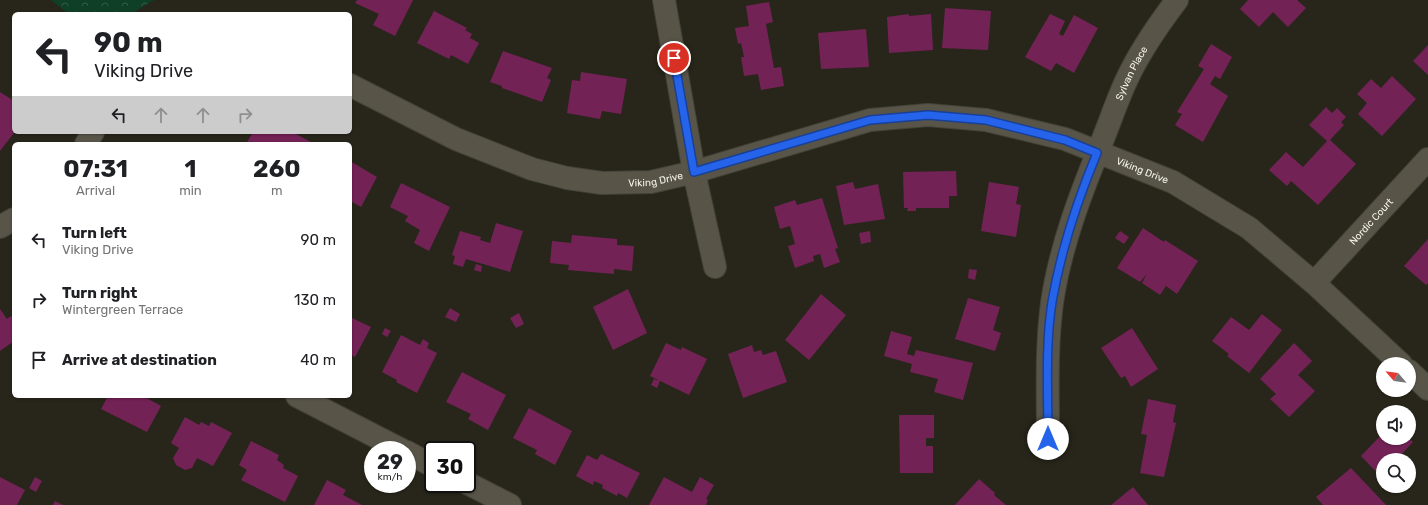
<!DOCTYPE html>
<style>
body{margin:0;font-family:Rubik,sans-serif;background:#f6f6f6;color:#202124;height:100vh;display:flex;flex-direction:column;font-size:15px;white-space:nowrap}
*{box-sizing:border-box;margin:0}
p{font-size:13px;color:#757577}
.icon{flex:none;width:22px;height:22px;fill:none;stroke:currentColor;stroke-width:2;stroke-linecap:round;stroke-linejoin:round}
.map{position:relative;flex:1;overflow:hidden}
.drawer{position:absolute;left:12px;top:142px;width:340px;height:256px;display:flex;flex-direction:column;background:#fff;border-radius:6px;box-shadow:0 1px 3px #0004}
.drawer>*{flex:none}
.hud{position:absolute;left:12px;top:12px;width:340px;height:122px;border-radius:6px;box-shadow:0 1px 3px #0004;background:#fff;color:#202124;overflow:hidden}
.needle{width:26px;rotate:298deg}
.fabs{position:absolute;left:1376px;top:357px;display:grid;gap:8px}
.fabs a{display:grid;place-items:center;width:40px;height:40px;border-radius:50%;background:#fff;box-shadow:0 1px 3px #0004;font-size:20px}
.speed{position:absolute;left:364px;top:441px;display:flex;gap:8px;font-size:20px;font-weight:700;text-align:center}
.speed>*{display:grid;place-content:center;width:52px;height:52px;border-radius:50%;background:#fff;box-shadow:0 1px 3px #0004;line-height:1}
.speed small{font-size:10px;font-weight:400}
.speed .limit{border:2px solid #111;border-radius:6px;background:#fff;color:#111}
.pin{position:absolute;display:grid;place-items:center;width:34px;height:34px;color:#fff;margin:-17px;border:2px solid #fff;border-radius:50%;box-shadow:0 1px 4px #0007}
.me{position:absolute;width:44px;margin:-22px;rotate:0deg;stroke-linejoin:round;filter:drop-shadow(0 0 3px #0008)}
.turn{display:flex;align-items:center;gap:14px;height:84px;padding:0 16px;font-size:18px}
.turn .icon{width:52px;height:52px;stroke-width:2.5}
.turn b{display:block;font-size:28px;line-height:34px}
.lanes{display:flex;align-items:center;height:38px;padding:0 16px;background:#0003;justify-content:center;gap:20px;direction:ltr}
.lanes .off{opacity:.35}
.eta{display:flex;justify-content:space-evenly;align-items:center;height:68px;text-align:center}
.eta b{font-size:24px;font-weight:700;line-height:28px}
ul{padding:0;list-style:none}
li{display:flex;align-items:center;gap:12px;height:60px;padding:0 16px}
li div{flex:1}
li b{display:block;font-size:15px}
li em{font-style:normal}
.map>svg:first-child{display:block}
</style>
<div class="map">
<svg width="1428" height="505" viewBox="0 0 1428 505">
<defs>
<pattern id="park-crowns" width="20" height="18" patternUnits="userSpaceOnUse"><rect width="20" height="18" fill="#0f3f26"/><path d="M2 6a3 3 0 1 1 6 0M12 15a3 3 0 1 1 6 0" fill="none" stroke="#335b46"/></pattern>
</defs>
<rect width="100%" height="100%" fill="#28261a"/>
<path fill="url(#park-crowns)" d="M51,0H154L131,14H69Z"/>
<path fill="#732256" d="M357,0H413L395,36L373,25L379,14L355,3Z
M1248,0H1297L1306,8L1288,27L1273,12L1259,27L1240,9Z
M769,2L773,22L766,24L774,68L781,67L784,86L761,90L758,74L744,76L741,57H744L741,43L738,44L735,28L749,26L746,6Z
M945,8L991,11L988,50L942,48Z
M434,11L467,28L465,30L472,34L470,38L479,43L468,64L451,55L449,59L417,43Z
M909,14V16L931,14L933,50L889,53L887,17Z
M1050,14L1065,21L1059,34L1063,36L1074,15L1098,28L1074,73L1056,63L1051,71L1025,57Z
M866,29L869,67L821,69L818,33Z
M1211,44L1232,57L1220,79L1215,76L1210,84L1228,96L1203,142L1175,125L1182,114L1177,112L1204,69L1198,66Z
M1428,45V75L1413,61Z
M503,51L552,68L547,78L551,80L542,102L502,88V86L490,82Z
M581,72L627,79L621,114L602,111L600,119L567,113L572,80L580,81Z
M1392,76L1416,99L1382,136L1358,114L1367,103L1357,94L1371,79L1381,88Z
M0,92L14,101V133L0,151Z
M1326,107L1332,113L1337,108L1346,117L1341,122L1344,125L1330,140L1356,164L1318,205L1291,181L1287,186L1269,170L1286,152L1303,167L1327,141L1309,125Z
M253,132H292L311,142L310,144H246Z
M350,161L377,177L361,207L350,201Z
M956,171L957,196H949V208H916V211H907L908,208H904L903,172Z
M853,182L855,189L878,184L885,219L844,225L836,186Z
M989,182L1019,187L1016,204L1021,205L1016,237L981,231Z
M401,183L450,207L429,251L414,243L420,230L405,221L408,216L390,207Z
M822,198L838,248L835,249L840,262L824,268L820,254L813,256L814,261L795,268L788,246L795,244L790,226L780,229L774,207L795,200L797,205Z
M496,223L523,231L510,272L466,259L463,267L453,264L455,256L452,255L460,231L481,237L480,240L490,243Z
M1143,228L1164,242L1165,240L1198,261L1177,294L1166,286L1160,295L1142,283L1147,274L1140,282L1117,268Z
M870,231L871,242L861,244L859,233Z
M1120,231L1129,237L1124,244L1115,238Z
M572,235L617,239V245L634,246L632,271L614,269V274L568,270L569,265L550,263L552,241L571,243Z
M1428,239V283L1426,285L1404,266Z
M476,264L482,266L481,272L474,270Z
M969,269L977,270L975,280L968,278Z
M628,289L647,333L613,350L593,307Z
M821,294L846,315L809,360L785,340Z
M968,298L1000,307L993,330L1001,333L995,351L955,339Z
M450,308L460,314L456,322L445,317Z
M0,309L7,319L11,316L14,321V341L0,351Z
M519,313L524,324L516,328L510,318Z
M1262,314L1282,330L1249,373L1227,356L1229,354L1212,341L1231,317L1249,330Z
M350,317L371,327L355,357L350,354Z
M385,328L391,331L387,337L382,334Z
M1132,328L1158,369L1131,387L1125,376L1121,378L1101,348Z
M891,331L912,337L907,354L914,356L916,350L973,363L963,400L934,392L938,379L910,372L912,364L884,356Z
M401,335L420,345L423,339L429,343L427,348L437,353L417,393L396,382L397,380L382,372Z
M666,343L681,350L682,347L707,359L689,395L650,376Z
M1294,343L1312,361L1298,375L1315,391L1289,417L1270,399L1276,394L1260,379Z
M752,345L754,352L761,350L763,355L776,351L787,382L743,398L728,354Z
M462,372L506,395L488,430L468,419L471,414L446,402Z
M654,379L660,381L657,388L651,385Z
M108,396H143L161,406L147,432L101,409Z
M1148,399L1176,405L1173,422L1176,423L1164,477L1140,473L1147,435L1141,434Z
M529,408L572,431L555,465L535,454L537,450L513,438Z
M899,415H934V438H926V446H933V473H900Z
M185,417L199,425L201,422L209,426L211,422L232,433L213,466L197,458L192,468L185,470L176,465L173,458L179,448L171,443Z
M1383,433V438H1408L1413,442L1396,460H1383V479L1361,456Z
M251,441L279,455L277,460L284,465L283,468L298,476L285,502L241,480L247,470L239,465Z
M601,454L640,473L627,498L618,493L617,496L602,488L603,485L594,481L593,485L576,476L587,455L597,460Z
M1351,468L1386,505H1323L1316,497Z
M0,477L25,490L17,505H0Z
M35,477L42,481L36,492L29,488Z
M664,477L692,492L700,477L714,485L706,499L708,500L706,505H649Z
M979,479L995,493L994,495L1006,505H955Z
M327,480L346,490L343,495L362,505H314Z
M1391,486H1402L1397,492Z
M1133,487L1148,505H1111Z
M55,501L63,505H53Z"/>
<g fill="none" stroke-linecap="round" stroke-linejoin="round">
<defs>
<g id="minor">
<path d="M664,0L694,172L715,267"/>
<path id="s1" d="M350,85L456,139L532,169L567,178L602,183L651,182L694,172L870,120L928,115L986,120L1065,139L1173,182L1249,228L1314,283L1401,364"/>
<path d="M86,144L93,132"/>
<path d="M0,227L14,219"/>
<path id="s2" d="M1314,283L1428,159"/>
<path d="M1409,371L1428,389"/>
<path d="M297,396L402,450"/>
<path id="s3" d="M1048,439C1048,393 1046,348 1052,303C1060,248 1080,195 1101,144C1110,122 1117,100 1127,79C1140,51 1158,25 1177,0"/>
<path d="M407,452L433,466"/>
<path d="M467,483L510,505"/>
</g>
</defs>
<use href="#minor" stroke="#434238" stroke-width="24"/>
<use href="#minor" stroke="#585548" stroke-width="22"/>
</g>
<g fill="none" stroke-linecap="round" stroke-linejoin="round">
<defs>
<path id="route" d="M674,58L694,172L870,120L928,115L986,120L1065,140L1097,153C1077,201 1061,250 1052,302C1045,347 1048,393 1048,439"/>
</defs>
<use href="#route" stroke="#184099" stroke-width="10"/>
<use href="#route" stroke="#2563eb" stroke-width="7"/>
</g>
<g text-anchor="middle" stroke-width="3" stroke-linejoin="round" paint-order="stroke">
<g font-size="10" fill="#f6f5ed" stroke="#100f09">
<text dy="4" stroke="none"><textPath href="#s3" startOffset="380">Sylvan Place</textPath></text>
<text dy="4" stroke="none"><textPath href="#s1" startOffset="830">Viking Drive</textPath></text>
<text dy="4" stroke="none"><textPath href="#s1" startOffset="326">Viking Drive</textPath></text>
<text dy="4" stroke="none"><textPath href="#s2" startOffset="84">Nordic Court</textPath></text>
</g>
</g>
</svg>
<div class="fabs">
<a><svg class="needle" viewBox="-14 -14 28 28"><path d="M0-13l5 13h-10z" fill="#e53935"/><path d="M0 13l5-13h-10z" fill="#757577"/></svg></a>
<a><svg class="icon" aria-label="sound" viewBox="0 0 24 24"><path d="M4 9h4l5-4v14l-5-4H4zM17 9q2 3 0 6"/></svg></a>
<a><svg class="icon" aria-label="search" viewBox="0 0 24 24"><circle cx="10" cy="10" r="6"/><path d="M15 15l6 6"/></svg></a>
</div>
<div class="speed"><div>29<small>km/h</small></div><div class="limit">30</div></div>
<div class="pin" style="left:674px;top:58px;background:#d93025"><svg class="icon" aria-label="arrive" viewBox="0 0 24 24"><path d="M6 21V4h12l-3 4 3 4H6"/></svg></div>
<svg class="me" style="left:1048px;top:439px" viewBox="-20 -20 40 40"><circle r="19" fill="#fff"/><path d="M0-13L10 11 0 6-10 11z" fill="#2563eb"/></svg>
<div class="hud">
<div class="turn"><svg class="icon" aria-label="left" viewBox="0 0 24 24"><path d="M17 20v-9H6M10 6l-5 5 5 5"/></svg><div><b>90 m</b>Viking Drive</div></div>
<div class="lanes"><svg class="icon" aria-label="left" viewBox="0 0 24 24"><path d="M17 20v-9H6M10 6l-5 5 5 5"/></svg><svg class="icon off" aria-label="ahead" viewBox="0 0 24 24"><path d="M12 20V5M6 11l6-6 6 6"/></svg><svg class="icon off" aria-label="ahead" viewBox="0 0 24 24"><path d="M12 20V5M6 11l6-6 6 6"/></svg><svg class="icon off" aria-label="right" viewBox="0 0 24 24"><path d="M7 20v-9h11M14 6l5 5-5 5"/></svg></div>
</div>
<section class="drawer">
<div class="eta">
<div><b>07:31</b><p>Arrival</p></div>
<div><b>1</b><p>min</p></div>
<div><b>260</b><p>m</p></div>
</div>
<ul>
<li><svg class="icon" aria-label="left" viewBox="0 0 24 24"><path d="M17 20v-9H6M10 6l-5 5 5 5"/></svg><div><b>Turn left</b><p>Viking Drive</p></div><em>90 m</em></li>
<li><svg class="icon" aria-label="right" viewBox="0 0 24 24"><path d="M7 20v-9h11M14 6l5 5-5 5"/></svg><div><b>Turn right</b><p>Wintergreen Terrace</p></div><em>130 m</em></li>
<li><svg class="icon" aria-label="arrive" viewBox="0 0 24 24"><path d="M6 21V4h12l-3 4 3 4H6"/></svg><div><b>Arrive at destination</b></div><em>40 m</em></li>
</ul>
</section>
</div>
